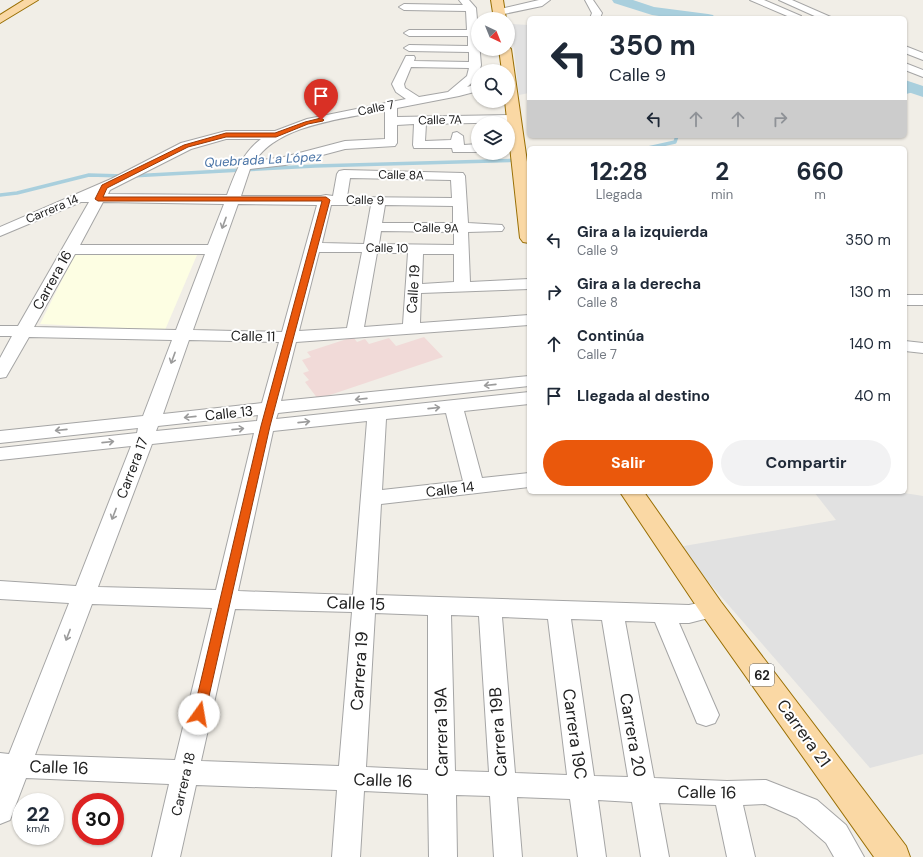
<!DOCTYPE html>
<html lang="es">
<meta charset="utf-8">
<style>
body{margin:0;font-family:"DM Sans",sans-serif;background:#f2f2f3;color:#1f2937;height:100vh;display:flex;flex-direction:column;font-size:15px;white-space:nowrap}
*{box-sizing:border-box;margin:0}
p{font-size:13px;color:#747a83}
.icon{flex:none;width:22px;height:22px;fill:none;stroke:currentColor;stroke-width:2;stroke-linecap:round;stroke-linejoin:round}
.map{position:relative;flex:1;overflow:hidden}
.drawer{position:absolute;left:527px;top:146px;width:380px;height:348px;display:flex;flex-direction:column;background:#fff;border-radius:6px;box-shadow:0 1px 3px #0004}
.drawer>*{flex:none}
.banner{position:absolute;left:527px;top:16px;width:380px;height:122px;border-radius:6px;box-shadow:0 1px 3px #0004;background:#fff;color:#1f2937;overflow:hidden}
.needle{width:26px;rotate:137deg}
.controls{position:absolute;left:471px;top:12px;display:grid;gap:8px}
.controls a{display:grid;place-items:center;width:44px;height:44px;border-radius:50%;background:#fff;box-shadow:0 1px 3px #0004;font-size:20px}
.speed{position:absolute;left:12px;top:793px;display:flex;gap:8px;font-size:20px;font-weight:700;text-align:center}
.speed>*{display:grid;place-content:center;width:52px;height:52px;border-radius:50%;background:#fff;box-shadow:0 1px 3px #0004;line-height:1}
.speed small{font-size:10px;font-weight:400}
.speed .limit{border:6px solid #d22;background:#fff;color:#111}
.pin{position:absolute;display:grid;place-items:center;width:34px;height:34px;color:#fff;margin:-41px -17px;border-radius:50% 50% 50% 0;rotate:-45deg;box-shadow:0 0 4px #0007}
.pin .icon{rotate:45deg}
.me{position:absolute;width:44px;margin:-22px;rotate:13deg;stroke-linejoin:round;filter:drop-shadow(0 0 3px #0008)}
.turn{display:flex;align-items:center;gap:14px;height:84px;padding:0 16px;font-size:18px}
.turn .icon{width:52px;height:52px;stroke-width:2.5}
.turn b{display:block;font-size:28px;line-height:34px}
.lanes{display:flex;align-items:center;height:38px;padding:0 16px;background:#0003;justify-content:center;gap:20px;direction:ltr}
.lanes .off{opacity:.35}
.eta{display:flex;justify-content:space-evenly;align-items:center;height:68px;text-align:center}
.eta b{font-size:24px;font-weight:700;line-height:28px}
.primary-button{display:flex;gap:8px;margin-top:auto;padding:8px 16px}
.primary-button a{flex:1;height:46px;border-radius:24px;background:#ea580c;color:#fff;font-size:16px;font-weight:700;line-height:46px;text-align:center}
.primary-button a+a{background:#f2f2f3;color:#1f2937}
ul{padding:0;list-style:none}
li{display:flex;align-items:center;gap:12px;height:52px;padding:0 16px}
li div{flex:1}
li b{display:block;font-size:15px}
li em{font-style:normal}
.map>svg:first-child{display:block}
</style>
<div class="map">
<svg width="923" height="857" viewBox="0 0 923 857">
<rect width="100%" height="100%" fill="#f1eee7"/>
<path fill="#f1dad8" d="M353,337L357,342L365,339L369,344L389,338L396,346L424,337L443,357L318,399L305,382L309,380L303,373L309,371L302,360L311,357L307,352Z"/>
<path fill="#fdfee3" d="M75,254L197,255L165,330L40,324Z"/>
<path fill="#e1e1e1" d="M511,24L529,25V93L519,95Z
M814,492H898L923,496V754L870,768L678,547L836,520Z"/>
<g fill="none" stroke-linecap="round" stroke-linejoin="round">
<path stroke="#a9cfdd" stroke-width="2.5" d="M905,93L916,90"/>
<path stroke="#a9cfdd" stroke-width="3.5" d="M648,148L675,142L677,136
M131,176L315,166L529,160
M0,195L17,193L89,175L124,176"/>
<path fill="#a9cfdd" fill-rule="evenodd" d="M612,0H633L654,7L708,14L713,15L715,18H673L652,15L614,3Z
M905,80L923,86V97L905,91Z"/>
<defs>
<path id="minor" d="M459,0H469L476,8L481,65L478,77L467,87L478,84V91L459,96L397,108V117L514,115L518,116L520,119L518,122L426,124L425,141L451,140L453,133L457,132L463,136L464,145L478,144V152H453L452,148H414L413,145L414,124L397,125V143L395,146L345,149L285,165L250,169L241,196H321L326,195L333,196L337,174L339,171L344,170L463,173L465,176L468,223L502,225L504,228L502,231L468,232L470,282L529,279V289L421,293L420,323L529,315V325L296,342L281,401L529,376V386L278,413L276,419L529,392V404L464,411L482,478L529,473V487L381,504L376,595L689,605L712,600L720,603L723,609L720,615L689,623H679L719,715L715,723L706,726L697,723L655,622L625,621L654,778L727,781L766,780L817,800L846,825L864,857H834L826,843L797,818L765,804L743,805L755,857H727L716,805L659,803L669,857H641L632,802L598,800L606,857H578L570,799L517,797L522,857H494L490,796L456,795L457,857H429L428,794L364,791L360,857H332L337,790L196,785L180,857H152L169,784L26,778L10,820L0,824V753L9,754L69,603L0,599V581L76,586L131,446L0,460V448L137,433L138,428L0,443V431L143,416L172,340L29,337L6,377L0,378V358L12,336H0V326H18L89,202H81L0,236V227L111,179L181,143L226,131H275L307,119L406,99L396,92L392,84L406,56H414L415,58L414,61L469,62V52L409,51L404,48L409,45L468,46V36H409L404,33L409,30H467L466,11L404,10L399,7L404,4L463,5ZM411,67L469,68L467,76L448,92L419,97L405,88L404,84ZM385,110V139L345,141L284,157L255,161C279,124 345,119 385,110ZM226,139H261C242,153 235,174 227,195L108,194L110,190L191,149ZM350,178L451,180L452,198L347,197ZM103,202L224,204L208,245H80ZM238,204L317,205L282,332L193,330ZM331,205H371L364,244L322,243ZM385,205L453,206V223H382ZM381,231L454,232V245L379,244ZM319,252H362L347,328L299,331ZM377,253H408L403,324L364,327ZM75,254H205L176,330L34,327ZM423,254H454V282L422,284ZM189,340L279,342L262,403L163,414ZM446,413L463,481L382,490L386,419ZM258,415L257,421L156,431L158,426ZM367,421L353,595L238,591L273,431ZM254,433L216,590L98,587L152,444ZM92,604L212,608L175,760L35,755ZM235,609L352,612L339,766L201,761ZM375,613L428,615V770L366,767ZM451,615L479,616L489,772L455,771ZM502,617L548,619L567,775L515,773ZM571,619L602,620L628,777L594,776Z
M539,0H550L542,6L499,15L494,12L496,10Z
M585,0H593L602,13L600,18H590L592,13Z
M750,0H764L801,16L800,18H792Z
M779,0H792L833,18H819Z
M905,46L923,53V60L905,53Z
M905,63L923,70V77L905,70Z
M905,295H923V305H905Z
M905,341L923,343V353L905,351Z"/>
<path id="major" d="M24,0H38L0,23V15Z
M491,0H503L506,19H494Z
M508,46L511,49L529,176V243L523,242L520,238L505,101H508V71H502L499,49H508Z
M620,492H644L721,602L906,846L910,857H874L703,616Z"/>
</defs>
<use href="#minor" stroke="#a5a5a5" stroke-width="2"/>
<use href="#major" stroke="#996f04" stroke-width="2"/>
<use href="#minor" fill="#fff" fill-rule="evenodd"/>
<use href="#major" fill="#fad8a4" fill-rule="evenodd"/>
</g>
<defs><path id="oneway-shaft" d="M-6 0H5M1.5-3L5.5 0L1.5 3" fill="none" stroke-width="1.6" stroke-linecap="round" stroke-linejoin="round"/></defs>
<g stroke="#9b9b9b">
<use href="#oneway-shaft" transform="translate(224 223) rotate(110)"/>
<use href="#oneway-shaft" transform="translate(173 358) rotate(110)"/>
<use href="#oneway-shaft" transform="translate(490 385) rotate(174)"/>
<use href="#oneway-shaft" transform="translate(361 399) rotate(174)"/>
<use href="#oneway-shaft" transform="translate(434 408) rotate(-6)"/>
<use href="#oneway-shaft" transform="translate(190 417) rotate(174)"/>
<use href="#oneway-shaft" transform="translate(304 422) rotate(-6)"/>
<use href="#oneway-shaft" transform="translate(238 429) rotate(-6)"/>
<use href="#oneway-shaft" transform="translate(61 430) rotate(174)"/>
<use href="#oneway-shaft" transform="translate(108 442) rotate(-6)"/>
<use href="#oneway-shaft" transform="translate(114 514) rotate(111)"/>
<use href="#oneway-shaft" transform="translate(68 635) rotate(111)"/>
</g>
<path fill="#ea580c" stroke="#983908" d="M321,118L324,120L323,121L308,124L276,137H226L188,147L107,188L103,197H326L330,200L270,426L205,714L204,718L199,719L195,718L193,714L261,426L322,201H98L95,199L102,185L184,145L226,133H275L305,122Z"/>
<g text-anchor="middle" stroke-width="4" stroke-linejoin="round" paint-order="stroke">
<g font-size="12" fill="#212121" stroke="#fff">
<text transform="translate(376 108) rotate(-12)" y="4">Calle 7</text>
<text transform="translate(440 120) rotate(-1)" y="4">Calle 7A</text>
<text transform="translate(401 175) rotate(1)" y="4">Calle 8A</text>
<text transform="translate(365 200) rotate(1)" y="4">Calle 9</text>
<text transform="translate(52 209) rotate(-23)" y="4">Carrera 14</text>
<text transform="translate(436 228) rotate(1)" y="4">Calle 9A</text>
<text transform="translate(387 248) rotate(1)" y="4">Calle 10</text>
</g>
<g font-size="13" font-style="italic" fill="#4b75a7" stroke="#fff">
<text transform="translate(263 159) rotate(-3)" y="5">Quebrada La López</text>
</g>
<rect fill="#fff" stroke="#646464" stroke-width="1" x="750" y="664" width="24" height="22" rx="3"/>
<g font-size="13" font-weight="bold" fill="#212121">
<text x="762" y="680">62</text>
</g>
<g font-size="14" fill="#212121" stroke="#fff">
<text transform="translate(52 280) rotate(-61)" y="5">Carrera 16</text>
<text transform="translate(413 289) rotate(-86)" y="5">Calle 19</text>
<text transform="translate(253 336) rotate(1)" y="5">Calle 11</text>
<text transform="translate(229 413) rotate(-6)" y="5">Calle 13</text>
<text transform="translate(132 468) rotate(-69)" y="5">Carrera 17</text>
<text transform="translate(450 489) rotate(-7)" y="5">Calle 14</text>
<text transform="translate(183 784) rotate(-77)" y="5">Carrera 18</text>
</g>
<g font-size="17" fill="#212121" stroke="#fff">
<text transform="translate(356 603) rotate(2)" y="6">Calle 15</text>
<text transform="translate(359 671) rotate(-86)" y="6">Carrera 19</text>
<text transform="translate(441 732) rotate(-91)" y="6">Carrera 19A</text>
<text transform="translate(498 732) rotate(-94)" y="6">Carrera 19B</text>
<text transform="translate(804 733) rotate(54)" y="6">Carrera 21</text>
<text transform="translate(575 734) rotate(82)" y="6">Carrera 19C</text>
<text transform="translate(633 735) rotate(80)" y="6">Carrera 20</text>
<text transform="translate(59 767) rotate(2)" y="6">Calle 16</text>
<text transform="translate(383 780) rotate(2)" y="6">Calle 16</text>
<text transform="translate(707 792) rotate(1)" y="6">Calle 16</text>
</g>
</g>
</svg>
<div class="controls">
<a><svg class="needle" viewBox="-14 -14 28 28"><path d="M0-13l5 13h-10z" fill="#e53935"/><path d="M0 13l5-13h-10z" fill="#747a83"/></svg></a>
<a><svg class="icon" aria-label="search" viewBox="0 0 24 24"><circle cx="10" cy="10" r="6"/><path d="M15 15l6 6"/></svg></a>
<a><svg class="icon" aria-label="layers" viewBox="0 0 24 24"><path d="M12 4l9 5-9 5-9-5zM3 14l9 5 9-5"/></svg></a>
</div>
<div class="speed"><div>22<small>km/h</small></div><div class="limit">30</div></div>
<div class="pin" style="left:321px;top:120px;background:#d93025"><svg class="icon" aria-label="arrive" viewBox="0 0 24 24"><path d="M6 21V4h12l-3 4 3 4H6"/></svg></div>
<svg class="me" style="left:199px;top:714px" viewBox="-20 -20 40 40"><circle r="19" fill="#fff"/><path d="M0-13L10 11 0 6-10 11z" fill="#ea580c"/></svg>
<div class="banner">
<div class="turn"><svg class="icon" aria-label="left" viewBox="0 0 24 24"><path d="M17 20v-9H6M10 6l-5 5 5 5"/></svg><div><b>350 m</b>Calle 9</div></div>
<div class="lanes"><svg class="icon" aria-label="left" viewBox="0 0 24 24"><path d="M17 20v-9H6M10 6l-5 5 5 5"/></svg><svg class="icon off" aria-label="ahead" viewBox="0 0 24 24"><path d="M12 20V5M6 11l6-6 6 6"/></svg><svg class="icon off" aria-label="ahead" viewBox="0 0 24 24"><path d="M12 20V5M6 11l6-6 6 6"/></svg><svg class="icon off" aria-label="right" viewBox="0 0 24 24"><path d="M7 20v-9h11M14 6l5 5-5 5"/></svg></div>
</div>
<section class="drawer">
<div class="eta">
<div><b>12:28</b><p>Llegada</p></div>
<div><b>2</b><p>min</p></div>
<div><b>660</b><p>m</p></div>
</div>
<ul>
<li><svg class="icon" aria-label="left" viewBox="0 0 24 24"><path d="M17 20v-9H6M10 6l-5 5 5 5"/></svg><div><b>Gira a la izquierda</b><p>Calle 9</p></div><em>350 m</em></li>
<li><svg class="icon" aria-label="right" viewBox="0 0 24 24"><path d="M7 20v-9h11M14 6l5 5-5 5"/></svg><div><b>Gira a la derecha</b><p>Calle 8</p></div><em>130 m</em></li>
<li><svg class="icon" aria-label="ahead" viewBox="0 0 24 24"><path d="M12 20V5M6 11l6-6 6 6"/></svg><div><b>Continúa</b><p>Calle 7</p></div><em>140 m</em></li>
<li><svg class="icon" aria-label="arrive" viewBox="0 0 24 24"><path d="M6 21V4h12l-3 4 3 4H6"/></svg><div><b>Llegada al destino</b></div><em>40 m</em></li>
</ul>
<div class="primary-button"><a>Salir</a><a>Compartir</a></div>
</section>
</div>
